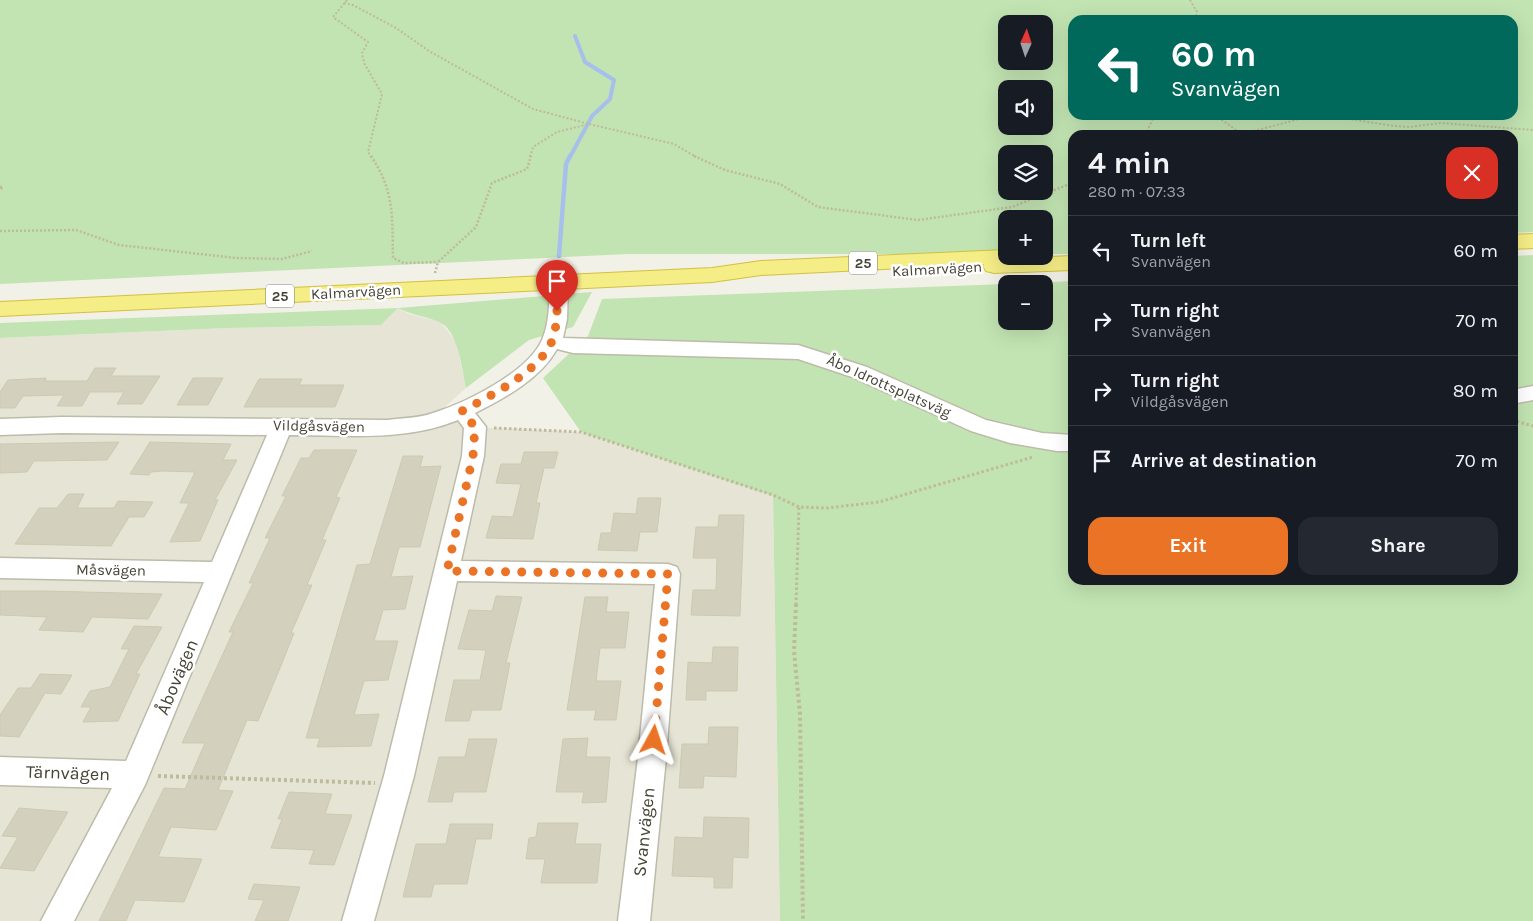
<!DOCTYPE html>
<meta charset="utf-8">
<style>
body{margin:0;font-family:Karla,sans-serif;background:#242831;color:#f1f3f6;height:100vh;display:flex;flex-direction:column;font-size:19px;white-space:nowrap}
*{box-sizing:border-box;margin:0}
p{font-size:16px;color:#9ea1a6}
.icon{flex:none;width:28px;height:28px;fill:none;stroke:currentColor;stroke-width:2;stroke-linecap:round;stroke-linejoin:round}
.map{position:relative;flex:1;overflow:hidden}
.side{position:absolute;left:1068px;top:130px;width:450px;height:455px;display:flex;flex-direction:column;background:#171b24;border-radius:15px;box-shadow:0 5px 20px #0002}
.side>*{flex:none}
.top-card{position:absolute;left:1068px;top:15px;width:450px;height:105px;border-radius:15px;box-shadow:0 5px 20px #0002;background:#00695c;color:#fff;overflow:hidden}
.needle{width:32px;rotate:3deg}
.controls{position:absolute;left:998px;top:15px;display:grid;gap:10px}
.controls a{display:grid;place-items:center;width:55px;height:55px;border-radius:10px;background:#171b24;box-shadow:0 5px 20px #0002;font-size:25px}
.pin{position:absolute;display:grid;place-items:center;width:42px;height:42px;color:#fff;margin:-51px -21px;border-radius:50% 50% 50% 0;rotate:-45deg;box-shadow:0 0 5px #0007}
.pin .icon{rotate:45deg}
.me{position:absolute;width:55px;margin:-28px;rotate:5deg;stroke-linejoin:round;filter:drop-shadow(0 0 4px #0008)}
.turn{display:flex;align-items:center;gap:18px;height:105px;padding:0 20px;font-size:22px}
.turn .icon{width:65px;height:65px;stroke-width:2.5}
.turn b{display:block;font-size:35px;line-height:42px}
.round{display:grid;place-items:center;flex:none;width:52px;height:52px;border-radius:15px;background:#242831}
.headline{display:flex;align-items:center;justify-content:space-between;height:85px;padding:0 20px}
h1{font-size:30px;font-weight:700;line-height:38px}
.button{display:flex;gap:10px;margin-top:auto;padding:10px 20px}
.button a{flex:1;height:58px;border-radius:15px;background:#ea7326;color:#fff;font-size:20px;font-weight:700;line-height:58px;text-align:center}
.button a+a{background:#242831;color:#f1f3f6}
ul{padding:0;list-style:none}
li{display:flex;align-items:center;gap:15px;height:70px;padding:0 20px;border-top:1px solid #363941}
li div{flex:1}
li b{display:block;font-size:19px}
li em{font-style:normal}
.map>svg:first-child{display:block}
</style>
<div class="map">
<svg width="1533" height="921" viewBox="0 0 1533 921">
<rect width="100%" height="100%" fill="#f2f1e7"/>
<path fill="#e6e5d5" d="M398,308L409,314L441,322L456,342L466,388L428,422L462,411L475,427L581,432L773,495L780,921H0V338L227,328L381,325Z"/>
<path fill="#c2e4b2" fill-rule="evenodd" d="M0,0H1533V232L1513,233L1512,135H1072V254H1044V219H1006V254H628L0,284ZM1072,20H1512V115H1072ZM1006,24H1044V61H1006ZM1006,89H1044V126H1006ZM1006,154H1044V191H1006Z
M1533,255V921H780L773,496L581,432L543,378L588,336L602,299L1006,284V321H1044V284H1018L1072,281V580H1512L1513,256Z
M592,292L573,327L529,340L466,388C462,370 458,329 439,322C425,316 411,315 398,308L381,325L227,328L0,338V323L398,308Z"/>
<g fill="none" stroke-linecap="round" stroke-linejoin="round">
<path stroke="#a7bfeb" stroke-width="4" d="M570,157L592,116L610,99L614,80L585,62L575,36"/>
<path stroke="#a7bfeb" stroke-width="4.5" d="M559,256L566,164L570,156"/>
</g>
<path fill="#d3d0bd" stroke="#cdc9b1" d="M95,368H116L111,376H160L142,404H117L124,392H90L82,406H57L64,395L23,396L15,408H0V392L8,380L46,378L45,381H87Z
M193,378H223L208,405H177Z
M259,379H302L299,385H344L335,407H244Z
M119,442L107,460L34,461L27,472L0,473V444Z
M150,442L231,444L223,460H237L215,500H218L200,541L170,542L189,503H180L195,472L163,471L151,472L149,475L130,474Z
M314,450H357L336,497L340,498L322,540H326L307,585H312L291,633H294L280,668L258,721L247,720L218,790L233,791L216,830L171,827L158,857L202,859L184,902L135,900L126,921H99L164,788L185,789L205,743H182L233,632H229L253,583H249L270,538H265L286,496H282L301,458H309Z
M524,452H558L554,468H544L536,503H540L533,539L486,538L492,516L513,517L521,484L496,483L501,464H521Z
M403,456H423L420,467L441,466L420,547H399L391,577L413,576L405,609L383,610L374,641H398L388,680L364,681L354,715L379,714L371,746L317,747L320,738H306L357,565L370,564Z
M68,494H84L77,508H114L118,501L153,502L144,517H129L111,546L15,544L39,508H57Z
M638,498H661L657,532H640L637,551L598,550L601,533H611L614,513L636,514Z
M719,515H744L740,616L691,615L693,590H716L717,558H693L696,527H718Z
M0,591H46L162,594L148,619L92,617L83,632L39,630L47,617L0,615Z
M496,596L522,597L506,663H510L501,710H472L469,721H445L454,680H480L486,650L458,649L469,610L492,611Z
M585,597H608L606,612H629L625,648H600L596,681H621L616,720H594L596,710H567Z
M134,626L162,627L136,674H140L118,721L83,722L91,707H81L90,691L110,687L129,649H121Z
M713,647H738L737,691H706V700H686L688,662L712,663Z
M40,674L72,675L61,694L45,693L19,737L0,736V715L18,688H31Z
M709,727H738L736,777L704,776L703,788H679L682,744H708Z
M588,738L586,757H610L606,802L582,803L584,792H556L563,739Z
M469,739H497L486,792H454L452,802H428L439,757H465Z
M289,792L332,794L325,814L352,815L334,865L309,864L314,850L271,848L282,819H278Z
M19,808L68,812L34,871L0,868L18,837L2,836Z
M704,817L749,818L748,858L733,857L732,888H714V877L672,876L675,837L703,838Z
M538,823H578L575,844H601L597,883H541L545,859H526L529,838L536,837Z
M450,824H493L491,839H476L467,884H434L431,897H403L416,844H446Z
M254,884L300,887L288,921H255L264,900L248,899Z"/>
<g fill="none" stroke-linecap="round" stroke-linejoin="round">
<defs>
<path id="minor" d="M559,277L566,279L568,283L567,319L563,338L798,345L867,367L986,420L1042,433L1072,435V451H1057L1010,443L971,431L852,377L798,359L573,353L557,349C540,379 505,398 475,413L486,427L484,456L461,561L668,564L677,567L680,574L666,758L650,921H618L638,758L655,584L457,581L414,776L374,921H342L384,776L462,456L464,428L458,420C404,442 346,435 289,435L145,785L74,921H41L112,788L0,785V757L126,761L204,582L0,578V558L212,562L267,435L62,433L0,435V419L62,417L388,420C403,418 419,418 433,413C466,403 528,372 542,340C550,322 549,301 550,283L552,279Z
M1533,386V400L1512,404V390Z"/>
<path id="trunk" d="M1533,234V248L1512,249V235Z
M1006,250V256H1026L1025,258L1072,256V270L994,273L986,271L983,266L984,264L761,275L712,282L0,316V302L712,268L761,261Z"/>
</defs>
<use href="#minor" stroke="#bdbbaa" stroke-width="3"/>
<use href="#trunk" stroke="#d2c041" stroke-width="2"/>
<path stroke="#beba9c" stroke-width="2" stroke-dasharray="2 2" stroke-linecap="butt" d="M347,0L333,17L368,42L362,53L364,63L382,94L368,152L371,157
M1190,0L1197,12L1195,20
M344,3L353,5L396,28L429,51L533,109L589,124
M1215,115L1243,135
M1242,134L1307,117L1330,116L1394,126L1410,127L1441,123L1533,130
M1145,135L1155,115
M530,157L533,147L557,132L589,124L674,144L696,157"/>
<path stroke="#beba9c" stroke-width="2.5" stroke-dasharray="2 2" stroke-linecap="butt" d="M371,156C395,192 392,217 393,258L404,263L438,262
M694,156L725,170L780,184L818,207L918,220L1012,207L1072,183
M0,187H3L0,190
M0,231L76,230L119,245L236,258L282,259L312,251
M435,273L438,262L476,227L492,183L527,169L531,156"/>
<path stroke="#beba9c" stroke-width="3" stroke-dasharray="2.5 2.5" stroke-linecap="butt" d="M1512,420L1533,426
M494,428L581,432L773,495L799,507L827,508L879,502L1033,457
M796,605L799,507"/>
<path stroke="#beba9c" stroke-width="4" stroke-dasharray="3 3" stroke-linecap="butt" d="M796,604L794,651L800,714L803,921
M158,776L375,783"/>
<use href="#minor" fill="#fff" fill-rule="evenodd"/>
<use href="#trunk" fill="#f5ed86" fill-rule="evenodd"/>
</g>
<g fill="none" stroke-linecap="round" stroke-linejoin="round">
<path stroke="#ea7326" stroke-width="9" stroke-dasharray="0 16.2" d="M557,311C556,321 556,332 552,341C539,372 490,396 462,411L475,427L473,456L447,571L668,574L654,740"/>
</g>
<g text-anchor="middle" stroke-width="5" stroke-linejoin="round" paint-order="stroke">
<g fill="#fff" stroke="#7d7b72" stroke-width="1">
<rect x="849" y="251.5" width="28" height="23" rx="4"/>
<rect x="266" y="284.5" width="28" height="23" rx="4"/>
</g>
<g font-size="14" font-weight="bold" fill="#454336">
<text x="863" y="268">25</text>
<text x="280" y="301">25</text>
</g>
<g font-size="15" fill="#454336" stroke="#fff">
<text transform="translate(937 269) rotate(-3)" y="5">Kalmarvägen</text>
<text transform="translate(356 292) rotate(-3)" y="5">Kalmarvägen</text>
<text transform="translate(889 386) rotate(24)" y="5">Åbo Idrottsplatsväg</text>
<text transform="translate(319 426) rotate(1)" y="5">Vildgåsvägen</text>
<text transform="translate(111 570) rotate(1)" y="5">Måsvägen</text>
</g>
<g font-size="18" fill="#454336" stroke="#fff">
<text transform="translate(177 677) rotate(-67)" y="6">Åbovägen</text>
<text transform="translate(68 773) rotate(2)" y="6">Tärnvägen</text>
<text transform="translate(644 832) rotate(-84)" y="6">Svanvägen</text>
</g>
</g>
</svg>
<div class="controls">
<a><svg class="needle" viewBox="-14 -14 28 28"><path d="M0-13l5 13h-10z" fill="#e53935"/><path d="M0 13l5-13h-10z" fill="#9ea1a6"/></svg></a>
<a><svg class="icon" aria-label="sound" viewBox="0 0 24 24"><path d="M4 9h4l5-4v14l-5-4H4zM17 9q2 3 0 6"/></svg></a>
<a><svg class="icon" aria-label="layers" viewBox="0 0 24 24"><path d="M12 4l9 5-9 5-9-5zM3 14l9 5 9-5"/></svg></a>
<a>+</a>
<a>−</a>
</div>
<div class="pin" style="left:557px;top:311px;background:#d93025"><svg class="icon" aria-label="arrive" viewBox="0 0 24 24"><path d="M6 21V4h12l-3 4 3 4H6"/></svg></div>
<svg class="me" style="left:654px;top:740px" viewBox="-20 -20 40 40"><path d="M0-17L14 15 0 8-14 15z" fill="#ea7326" stroke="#fff" stroke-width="4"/></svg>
<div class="top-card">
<div class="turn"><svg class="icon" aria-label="left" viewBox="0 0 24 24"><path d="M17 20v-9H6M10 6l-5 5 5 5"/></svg><div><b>60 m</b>Svanvägen</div></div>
</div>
<section class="side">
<div class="headline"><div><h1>4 min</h1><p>280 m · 07:33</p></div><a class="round" style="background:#d93025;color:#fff"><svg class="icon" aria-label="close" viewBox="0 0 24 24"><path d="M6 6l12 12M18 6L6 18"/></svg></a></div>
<ul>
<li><svg class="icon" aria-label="left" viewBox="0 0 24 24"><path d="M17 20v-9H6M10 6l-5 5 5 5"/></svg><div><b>Turn left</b><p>Svanvägen</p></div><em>60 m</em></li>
<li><svg class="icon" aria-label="right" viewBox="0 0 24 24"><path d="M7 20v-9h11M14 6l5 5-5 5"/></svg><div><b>Turn right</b><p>Svanvägen</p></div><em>70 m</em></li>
<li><svg class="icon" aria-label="right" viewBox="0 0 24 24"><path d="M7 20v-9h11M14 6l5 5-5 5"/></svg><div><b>Turn right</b><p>Vildgåsvägen</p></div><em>80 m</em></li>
<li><svg class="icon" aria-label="arrive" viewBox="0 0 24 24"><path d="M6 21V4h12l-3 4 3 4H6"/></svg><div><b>Arrive at destination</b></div><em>70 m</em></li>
</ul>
<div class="button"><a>Exit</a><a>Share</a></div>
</section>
</div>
